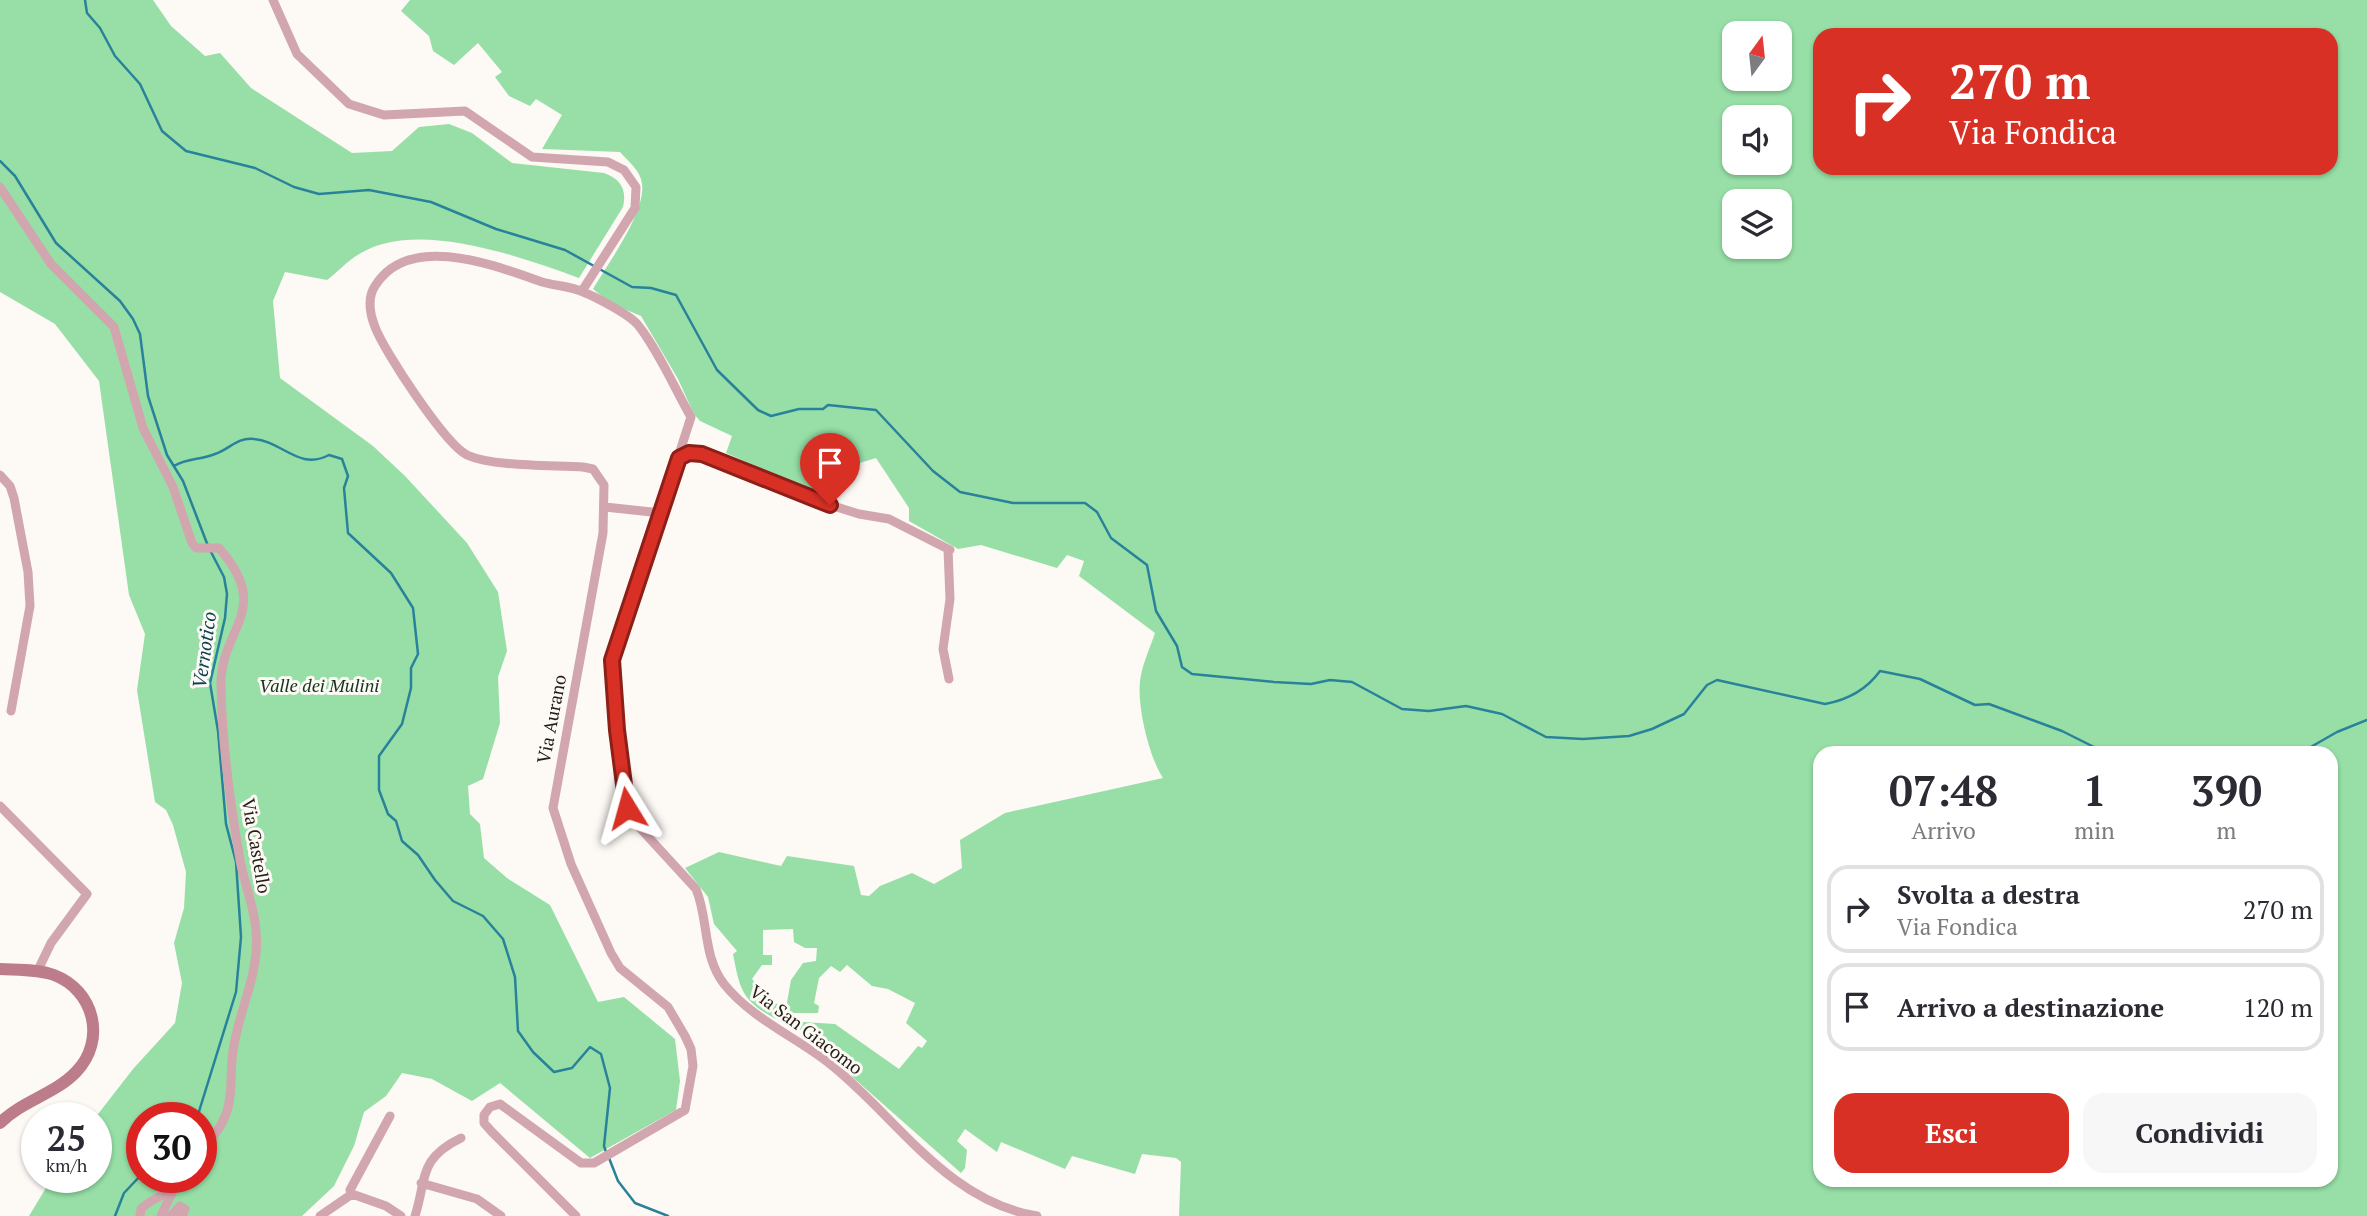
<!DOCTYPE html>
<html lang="it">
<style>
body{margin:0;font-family:"PT Serif",serif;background:#f7f7f7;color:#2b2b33;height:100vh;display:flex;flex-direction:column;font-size:26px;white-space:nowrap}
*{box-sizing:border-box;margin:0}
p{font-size:23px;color:#7c7c81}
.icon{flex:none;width:38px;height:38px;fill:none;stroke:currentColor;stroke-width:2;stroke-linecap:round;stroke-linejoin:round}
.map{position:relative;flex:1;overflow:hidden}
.sheet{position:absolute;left:1813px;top:746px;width:525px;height:441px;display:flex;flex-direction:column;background:#fff;border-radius:21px;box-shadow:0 2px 5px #0004}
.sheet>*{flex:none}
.guide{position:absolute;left:1813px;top:28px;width:525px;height:147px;border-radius:21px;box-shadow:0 2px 5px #0004;background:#d93025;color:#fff;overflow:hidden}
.needle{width:46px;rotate:15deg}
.controls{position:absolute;left:1722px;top:21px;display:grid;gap:14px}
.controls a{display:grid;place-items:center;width:70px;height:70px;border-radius:14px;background:#fff;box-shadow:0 2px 5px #0004;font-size:35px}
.speed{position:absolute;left:21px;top:1102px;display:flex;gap:14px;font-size:35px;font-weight:700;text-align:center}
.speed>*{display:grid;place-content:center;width:91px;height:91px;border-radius:50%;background:#fff;box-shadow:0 2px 5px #0004;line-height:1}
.speed small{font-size:18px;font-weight:400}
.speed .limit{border:10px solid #d22;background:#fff;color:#111}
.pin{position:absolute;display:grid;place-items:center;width:60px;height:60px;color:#fff;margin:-72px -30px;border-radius:50% 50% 50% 0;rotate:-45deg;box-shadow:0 0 7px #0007}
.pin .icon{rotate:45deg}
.me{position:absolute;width:77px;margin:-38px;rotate:352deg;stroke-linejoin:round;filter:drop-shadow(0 0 5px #0008)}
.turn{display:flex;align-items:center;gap:24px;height:147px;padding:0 21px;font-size:32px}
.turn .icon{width:91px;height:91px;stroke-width:2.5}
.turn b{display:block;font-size:49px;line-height:60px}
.eta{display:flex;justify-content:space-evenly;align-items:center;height:119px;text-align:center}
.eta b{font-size:42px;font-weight:700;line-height:49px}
.action{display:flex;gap:14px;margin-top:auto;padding:14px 21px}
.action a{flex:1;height:80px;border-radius:21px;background:#d93025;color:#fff;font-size:28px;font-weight:700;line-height:80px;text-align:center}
.action a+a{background:#f7f7f7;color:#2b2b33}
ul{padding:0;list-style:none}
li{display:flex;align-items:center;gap:21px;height:88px;margin:0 14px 10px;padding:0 7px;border:4px solid #e1e1e2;border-radius:21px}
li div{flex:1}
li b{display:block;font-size:26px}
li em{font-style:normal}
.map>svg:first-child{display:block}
</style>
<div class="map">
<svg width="2367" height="1216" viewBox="0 0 2367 1216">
<rect width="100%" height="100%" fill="#fdf9f5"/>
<path fill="#97dfa7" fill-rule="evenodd" d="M0,0H153L171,26L205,56L220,53L251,88L352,153L392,151L419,127L449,124L472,133L512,163L604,173C621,179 627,190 623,207L579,278C521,257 417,219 361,253C348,260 338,272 327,280L285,272L273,301L280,378L373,446L405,476L467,543L498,592L507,651L498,677L500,723L483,779L468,786L470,814L480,824L484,858L507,878L550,905L598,1002L624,997L675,1039L680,1081L676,1110L590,1158L500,1083L472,1101L432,1079L402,1073L386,1096L364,1112L354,1146L334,1186L302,1216H29L52,1178H96L95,1118L133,1069L175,1023L182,983L174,943L184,908L186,872L173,825L166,810L155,802L137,690L145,634L129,595L99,381L55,324L0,292ZM142,1118H201V1178H142Z
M410,0H2367V1216H1179L1181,1162L1176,1158L1142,1154L1135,1174L1072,1156L1065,1169L1001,1142L997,1152L965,1129L957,1141L967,1150L965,1168L961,1173L814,1043L810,1035L786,1021L835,1024L899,1069L918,1046L922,1048L927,1041L906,1023L915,1003L888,989L872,986L847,965L840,972L831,966L819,978L814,1003L819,1006L818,1013H793L786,1008L791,980L803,963L816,961L817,948H805L794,942L793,929L763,930V955H772V965H762L752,979L779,1006L776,1019C742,1001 740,990 733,954L737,951L714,924L708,897L685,868L719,852L781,866L787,856L854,866L861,895L869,896L880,886L912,873L934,884L962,868L960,840L1005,813L1163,778C1149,757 1137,706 1140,681C1142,665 1150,648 1155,633L1079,576L1084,561L1067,555L1057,568L981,545L958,549L909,521V508L876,458L853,465L812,491L726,453L732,436L700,421L694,414L678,379L641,316L610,303L593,289C607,265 646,212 642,184C641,171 628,161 620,152L542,149L562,115L536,99L530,106L509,96L495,77L502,72L478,43L454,65L433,51L429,36L401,11ZM1734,33H1780V79H1734ZM1820,35H2331V168H1820ZM1734,117H1780V163H1734ZM1734,201H1780V247H1734ZM1820,752H2331V1180H1820Z"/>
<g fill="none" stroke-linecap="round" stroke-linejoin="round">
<path stroke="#2a829a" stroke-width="2.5" d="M85,0L87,13L100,28L115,56L140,84L162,131L186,151L255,168L294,187L319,194L369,190L431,202L496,229L565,250L632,287L651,288L676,295L717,370L758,410L771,416L799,409H823L828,405L876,410L933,471L960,492L1013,503H1085L1097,512L1111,538L1147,565L1156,611L1177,646L1182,667L1192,674L1274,682L1311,684L1330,680L1352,682L1402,709L1429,711L1466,706L1502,714L1546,737L1583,739L1629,736L1652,729L1684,714L1707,685L1717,680L1825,704C1847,700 1867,689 1880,671L1920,679L1975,705L1989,704L2062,731L2104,752
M0,161L15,176L56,243L120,301L133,319L140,334L148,396L167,455L183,481L208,546
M174,466C187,458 201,460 215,454C230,449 237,437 254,439C282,441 299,471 329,455L342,459L348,476L344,488L348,533L391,573L413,608L418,654L411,668V688L402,724L379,756V790L388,814L396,821L402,841L418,855L435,880L453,901L483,916L503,939L515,977L518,1031L533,1052L554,1072L572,1068L590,1047L601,1054L610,1088L604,1146L606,1152
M2302,752L2337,732L2367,720
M197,1118L236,992L241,937L236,862L226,824L218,731L210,683L225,618L227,594L224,577L211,552
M609,1158L618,1181L635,1203L668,1216
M115,1216L124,1193L142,1174"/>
<path stroke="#d2a6af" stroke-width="9" d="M273,0L297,54L349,104L384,115L465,111L532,157L608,162L624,170L636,187L635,208L582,291
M0,187L51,264L114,327L143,428L173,487L192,543L196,548H219C274,611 220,627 221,686C222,743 230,803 240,860C244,883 255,908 256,932C260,973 238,1012 233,1051C230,1071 233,1096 226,1114C220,1129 213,1138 201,1148
M679,459L689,453L702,454L779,483L805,497L859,514L889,519L950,550
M0,475L10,486L14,498L28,572L30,606L11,711
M605,507L661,513
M948,549L950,599L943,649L949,679
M0,806L87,894L51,943L37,972
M421,1183L477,1199L501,1216
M352,1194L350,1190L390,1116
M140,1216L141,1209C151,1198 163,1197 174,1188
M161,1216L179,1178
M171,1216L180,1206L185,1209L182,1216
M320,1216L352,1194L386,1206L401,1216
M415,1216C427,1178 418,1159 461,1138
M576,1216L492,1132L484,1123V1115L490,1107L500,1104L581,1163H594L685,1110L693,1066L691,1049L685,1036L668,1007L620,968L611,953L571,864L553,808L603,533L604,485L593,469L583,467C552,465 494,467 467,455C445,444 384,351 375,327C370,314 367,298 375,286C409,231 496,266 542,282C555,286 571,286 583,292C596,297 630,315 638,325C658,350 675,389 691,417L613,660L617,730L629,816L696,889C709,920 702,955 724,984C752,1019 796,1037 830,1064C897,1117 946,1201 1037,1216"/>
<path stroke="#bc7c8a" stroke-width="12" d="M0,969C17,970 38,969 54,975C94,990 107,1040 76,1072C55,1094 22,1101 0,1123"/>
</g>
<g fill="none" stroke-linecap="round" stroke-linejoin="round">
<defs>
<path id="route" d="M627,808L617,730L612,660L679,458L689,453L702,454L830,505"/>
</defs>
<use href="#route" stroke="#8d1f18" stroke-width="18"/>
<use href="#route" stroke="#d93025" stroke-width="12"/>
</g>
<g text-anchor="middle" stroke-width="6" stroke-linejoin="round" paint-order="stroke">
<g font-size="18" font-style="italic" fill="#12341c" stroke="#fdf9f5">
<text x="319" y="692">Valle dei Mulini</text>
</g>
<g font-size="18" fill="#241d16" stroke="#fdf9f5">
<text transform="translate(552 719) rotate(-79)" y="6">Via Aurano</text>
<text transform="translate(256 846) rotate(80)" y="6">Via Castello</text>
<text transform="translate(806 1030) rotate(37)" y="6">Via San Giacomo</text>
</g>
<g font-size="19" font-style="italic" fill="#0b4251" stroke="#fdf9f5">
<text transform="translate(204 650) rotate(-82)" y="7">Vernotico</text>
</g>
</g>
</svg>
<div class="controls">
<a><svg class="needle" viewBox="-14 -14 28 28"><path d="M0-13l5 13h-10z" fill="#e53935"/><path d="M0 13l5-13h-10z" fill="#7c7c81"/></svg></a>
<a><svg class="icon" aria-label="sound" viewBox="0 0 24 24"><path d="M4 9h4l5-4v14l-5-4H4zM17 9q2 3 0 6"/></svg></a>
<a><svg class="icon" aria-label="layers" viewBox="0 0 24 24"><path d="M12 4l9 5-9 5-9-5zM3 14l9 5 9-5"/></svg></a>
</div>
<div class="speed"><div>25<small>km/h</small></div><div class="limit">30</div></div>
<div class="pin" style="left:830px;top:505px;background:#d93025"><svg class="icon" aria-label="arrive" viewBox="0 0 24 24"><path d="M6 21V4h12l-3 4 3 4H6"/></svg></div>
<svg class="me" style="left:627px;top:808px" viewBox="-20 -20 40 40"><path d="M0-17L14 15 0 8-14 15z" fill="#d93025" stroke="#fff" stroke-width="4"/></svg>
<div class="guide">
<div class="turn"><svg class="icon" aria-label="right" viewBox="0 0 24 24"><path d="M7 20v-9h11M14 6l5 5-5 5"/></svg><div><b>270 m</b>Via Fondica</div></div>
</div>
<section class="sheet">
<div class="eta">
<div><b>07:48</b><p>Arrivo</p></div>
<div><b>1</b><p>min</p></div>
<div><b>390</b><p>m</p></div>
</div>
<ul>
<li><svg class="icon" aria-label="right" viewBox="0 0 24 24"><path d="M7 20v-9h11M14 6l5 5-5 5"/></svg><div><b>Svolta a destra</b><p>Via Fondica</p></div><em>270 m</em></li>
<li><svg class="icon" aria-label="arrive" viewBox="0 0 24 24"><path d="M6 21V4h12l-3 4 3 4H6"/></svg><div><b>Arrivo a destinazione</b></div><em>120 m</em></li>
</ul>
<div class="action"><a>Esci</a><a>Condividi</a></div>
</section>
</div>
